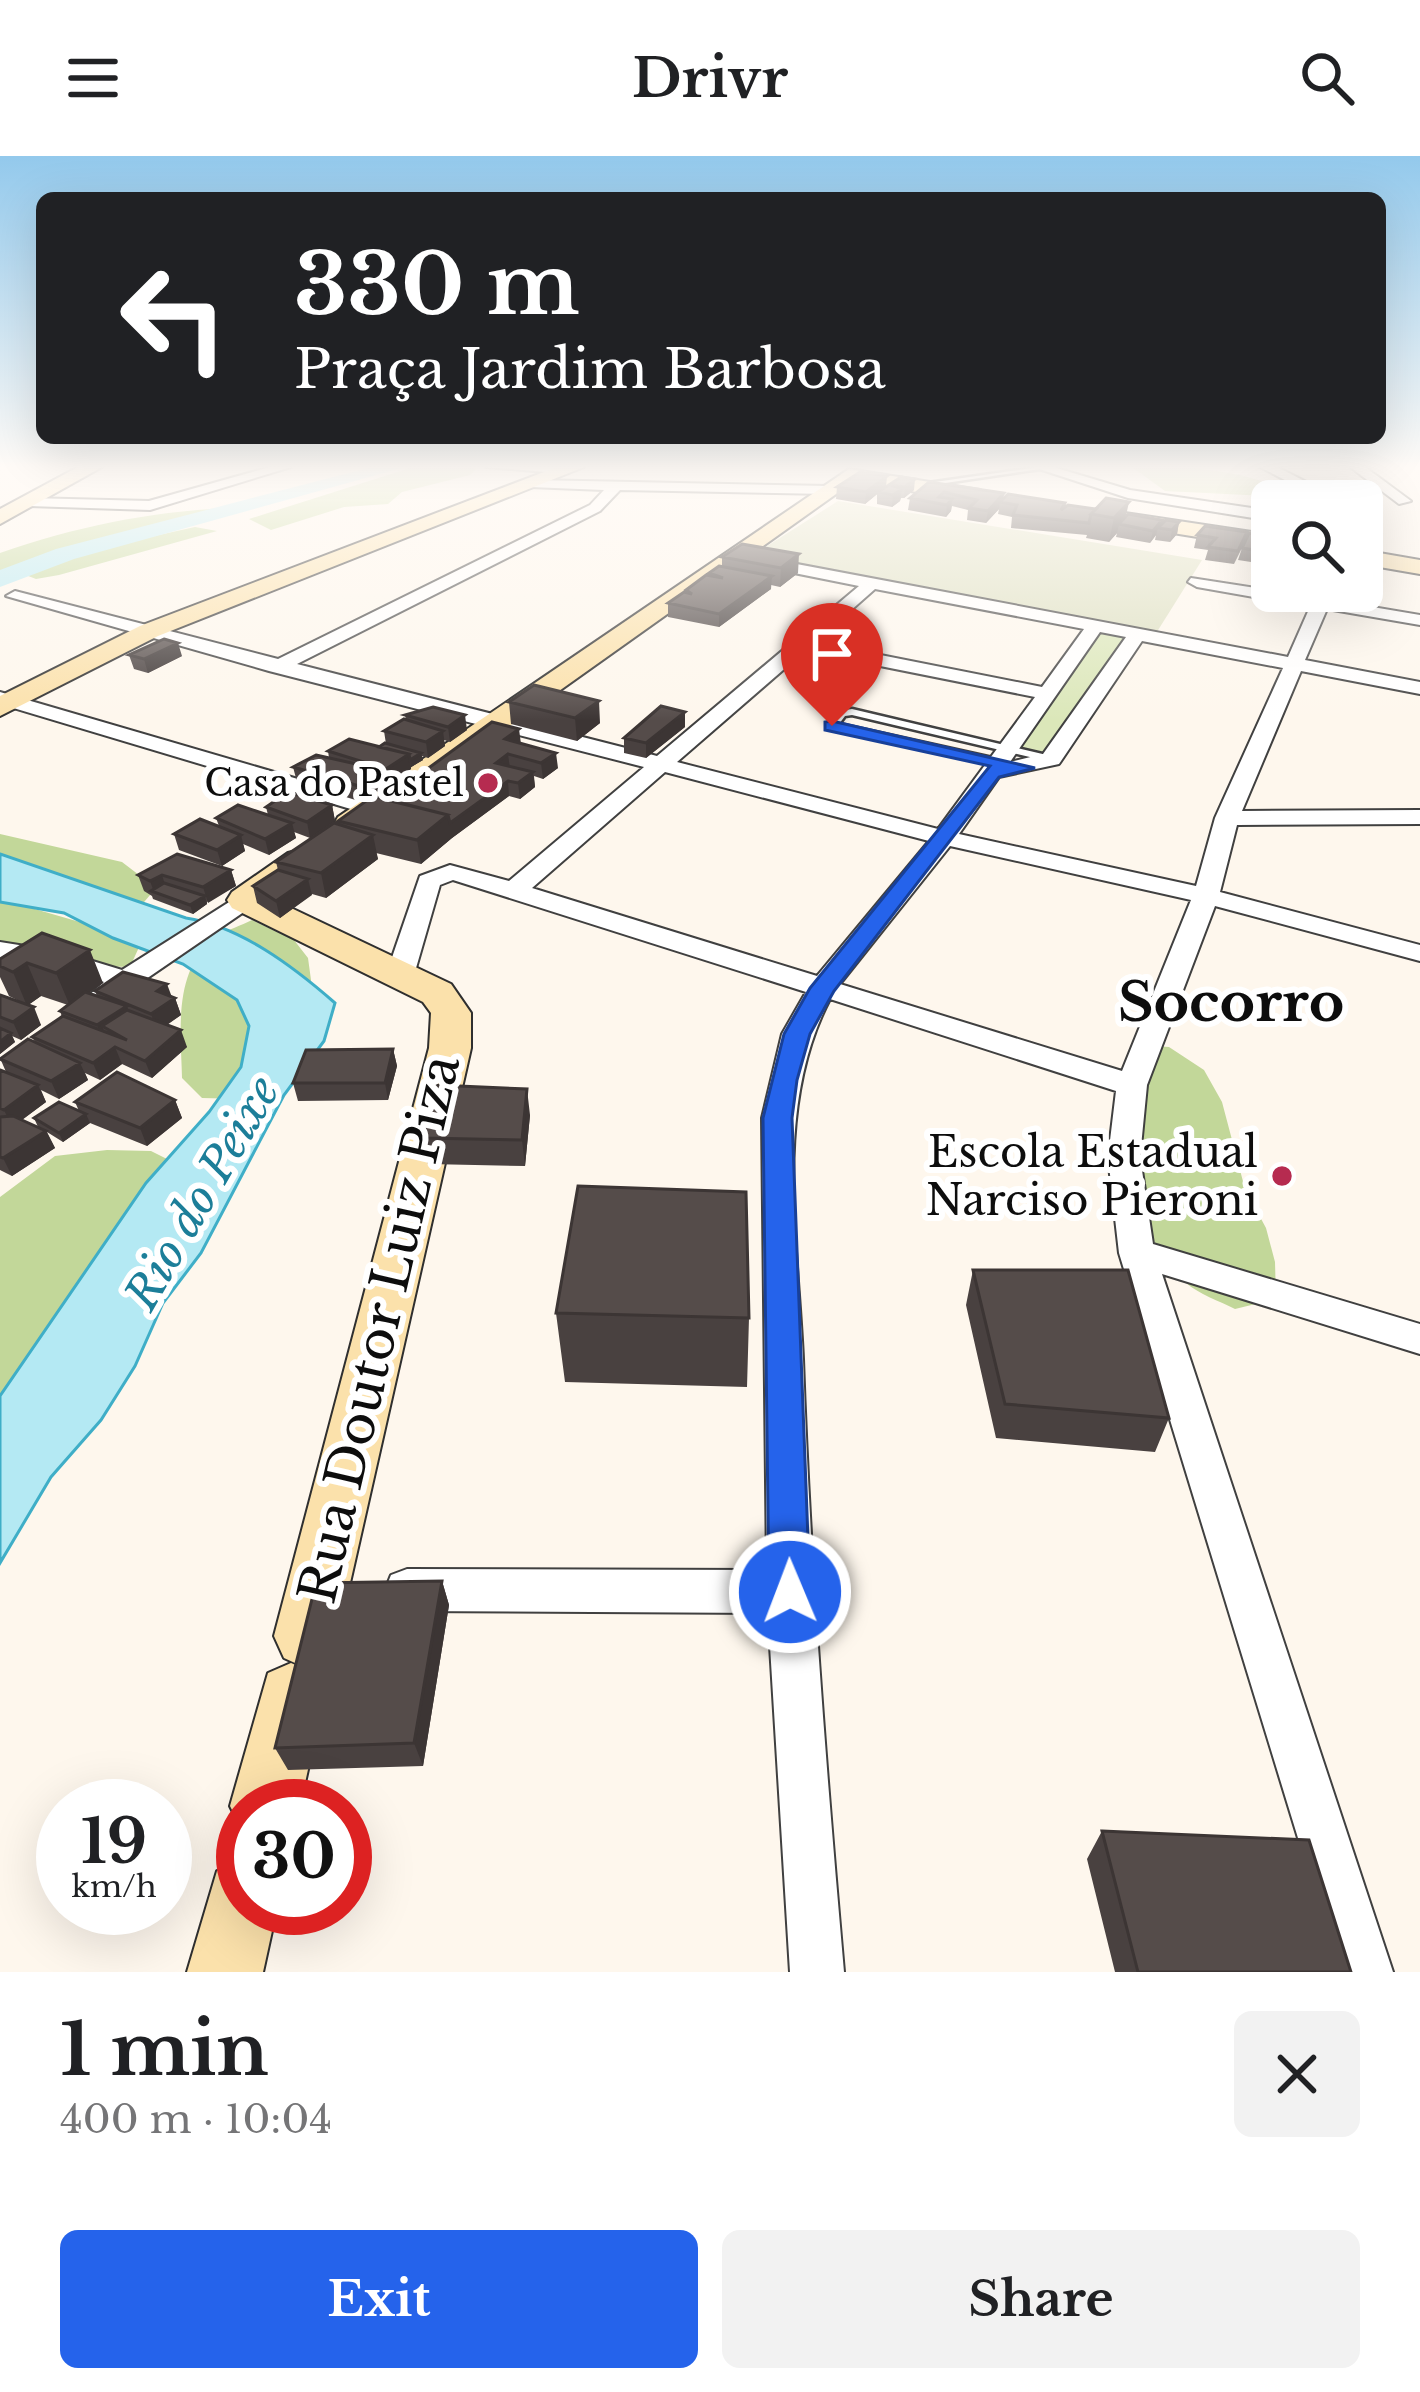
<!DOCTYPE html>
<meta charset="utf-8">
<style>
body{margin:0;font-family:"Libre Baskerville",serif;background:#f2f2f2;color:#202124;height:100vh;display:flex;flex-direction:column;font-size:45px;white-space:nowrap}
*{box-sizing:border-box;margin:0}
p{font-size:39px;color:#757577}
.icon{flex:none;width:66px;height:66px;fill:none;stroke:currentColor;stroke-width:2;stroke-linecap:round;stroke-linejoin:round}
.map{position:relative;height:1816px;overflow:hidden}
.side{display:flex;flex-direction:column;background:#fff;flex:1}
.side>*{flex:none}
.guide{position:absolute;left:36px;top:36px;width:1350px;height:252px;border-radius:18px;box-shadow:0 12px 48px #0002;background:#202124;color:#fff;overflow:hidden}
.fabs{position:absolute;left:1251px;top:324px;display:grid;gap:24px}
.fabs a{display:grid;place-items:center;width:132px;height:132px;border-radius:18px;background:#fff;box-shadow:0 12px 48px #0002;font-size:60px}
.speed{position:absolute;left:36px;top:1623px;display:flex;gap:24px;font-size:60px;font-weight:700;text-align:center}
.speed>*{display:grid;place-content:center;width:156px;height:156px;border-radius:50%;background:#fff;box-shadow:0 12px 48px #0002;line-height:1}
.speed small{font-size:30px;font-weight:400}
.speed .limit{border:18px solid #d22;background:#fff;color:#111}
.pin{position:absolute;display:grid;place-items:center;width:102px;height:102px;color:#fff;margin:-123px -51px;border-radius:50% 50% 50% 0;rotate:-45deg;box-shadow:0 0 12px #0007}
.pin .icon{rotate:45deg}
.me{position:absolute;width:132px;margin:-66px;rotate:359deg;stroke-linejoin:round;filter:drop-shadow(0 0 9px #0008)}
.turn{display:flex;align-items:center;gap:42px;height:252px;padding:0 60px;font-size:54px}
.turn .icon{width:156px;height:156px;stroke-width:2.5}
.turn b{display:block;font-size:84px;line-height:102px}
.round{display:grid;place-items:center;flex:none;width:126px;height:126px;border-radius:18px;background:#f2f2f2}
.overview{display:flex;align-items:center;justify-content:space-between;height:204px;padding:0 60px}
h1{font-size:72px;font-weight:700;line-height:90px}
.button{display:flex;gap:24px;margin-top:auto;padding:24px 60px}
.button a{flex:1;height:138px;border-radius:18px;background:#2563eb;color:#fff;font-size:48px;font-weight:700;line-height:138px;text-align:center}
.button a+a{background:#f2f2f2;color:#202124}
header{display:flex;justify-content:space-between;align-items:center;height:156px;padding:0 60px;background:#fff;font-size:54px;font-weight:700}
.map>svg:first-child{display:block}
</style>
<header><svg class="icon" aria-label="menu" viewBox="0 0 24 24"><path d="M4 6h16M4 12h16M4 18h16"/></svg>Drivr<svg class="icon" aria-label="search" viewBox="0 0 24 24"><circle cx="10" cy="10" r="6"/><path d="M15 15l6 6"/></svg></header>
<div class="map">
<svg width="1420" height="1816" viewBox="0 0 1420 1816">
<rect width="100%" height="100%" fill="#fef7ed"/>
<path fill="#dbe7b9" d="M1099,476L1128,482L1045,597L1016,590Z"/>
<path fill="#c2d799" d="M467,311L476,313L470,319L402,336L388,348L344,351L271,374L249,363L410,312Z
M1132,311C1169,310 1262,312 1288,341L1165,335Z
M227,352L222,358L53,398L0,418V397C75,371 147,356 227,352Z
M195,371L217,375L59,419L36,423L23,418L30,410L50,403Z
M0,678L122,706L156,732L139,752L0,711Z
M0,743L118,777L140,789L130,811L93,810L0,793Z
M252,764L294,784L308,802L311,824L292,897L243,943L202,942L182,922C181,875 172,811 218,780C228,773 241,770 252,764Z
M1141,889L1169,891L1204,914L1222,946L1245,1033L1266,1072L1275,1106L1276,1143L1235,1153C1219,1145 1199,1138 1186,1127C1119,1071 1139,964 1141,889Z
M107,994L151,995L179,1009L0,1310V1041L55,1000Z"/>
<path fill="#dcdfc0" d="M838,345L1202,404L1155,479L750,401Z"/>
<path fill="#b4e9f3" stroke="#3faec7" stroke-width="3" d="M0,698L186,762C240,770 294,811 335,847L324,885L284,939L201,1097L163,1147L135,1210L101,1264L51,1321L0,1407V1240L146,1027L209,956L241,911L249,870L237,844L183,808L113,782L64,757L0,746Z"/>
<g fill="none" stroke-linecap="round" stroke-linejoin="round">
<path fill="#b4e9f3" fill-rule="evenodd" d="M372,311H405L74,403L0,431V414L56,393Z"/>
<defs>
<path id="lane" d="M1039,311L1047,312L918,331L914,329Z
M852,553L1051,600L1056,603L1051,606L852,559L845,560L839,568L1006,605L1011,608L1006,611L828,572L827,570L838,555Z"/>
<path id="street" d="M270,311H291L150,354L29,350L22,346L29,342L149,345Z
M486,311H564L566,313L559,317Z
M1033,311H1053L1130,334L1272,355V365L1128,342Z
M1260,311H1277L1344,345H1325Z
M1350,311H1365L1411,345L1399,348Z
M535,324L829,330L836,334L829,338L620,334L600,355L297,508L657,600L859,430L754,409L752,406L760,401L1288,501L1310,451L1197,431L1188,426L1191,422L1315,441L1317,435H1335L1331,444L1420,459V469L1327,453L1305,504L1420,526V538L1301,515L1242,655L1420,654V668L1237,669L1220,736L1420,789V805L1215,750L1147,929L1140,1001L1153,1088L1420,1168V1198L1162,1118L1393,1816H1339L1119,1097L1108,1001L1116,935L830,843C773,951 798,1086 803,1203C810,1408 826,1612 844,1816H790L768,1457L407,1455L391,1449L385,1434L391,1419L407,1413L767,1414L762,962L782,878L806,836L453,724L440,729L414,819L410,825H390L386,819L420,720L450,709L509,725L644,611L269,515L6,440L15,435L278,503L590,349L604,334L530,331ZM875,433L1084,473L1042,531L815,486ZM1100,476L1126,481L1043,598L1010,606ZM1142,485L1283,512L1215,662L1196,730L959,678L999,621L1059,608ZM805,495L1035,541L938,673L677,606ZM665,616L929,685L817,820L532,732ZM950,690L1191,744L1122,915L840,828Z
M0,536L380,647L384,652L380,657H364L0,548Z
M245,736L258,744L254,749L111,847H91L87,841L104,826L58,811L0,802V786L63,796L122,814Z"/>
<path id="secondary" d="M78,311H102L0,368V353Z
M557,311H584L158,480L0,560V540L140,470Z
M849,313L980,334L990,340L980,346L853,326L362,675H338L334,668L338,661Z
M1125,357L1272,379V393L1117,368V358Z
M1362,394L1420,404V418L1362,408Z
M300,694L312,697L317,704L270,742L451,828L471,857V892L338,1480L328,1502L306,1512L284,1502L274,1480L429,892L431,857L423,846L232,752L227,744L232,736L288,697Z
M291,1507L314,1517L324,1540L300,1650H243V1676L230,1650L268,1517Z
M243,1704V1752H277L263,1816H187L217,1715Z"/>
</defs>
<use href="#lane" stroke="#404040" stroke-width="5"/>
<use href="#street" stroke="#404040" stroke-width="4"/>
<use href="#secondary" stroke="#2f2f2f" stroke-width="4"/>
<use href="#lane" fill="#fff" fill-rule="evenodd"/>
<use href="#street" fill="#fff" fill-rule="evenodd"/>
<use href="#secondary" fill="#fbe1ab" fill-rule="evenodd"/>
</g>
<path fill="#494140" d="M901,321L914,334L904,342H901L900,345L892,351L877,348V338L865,348L836,343L837,331L886,330Z
M929,326L1003,343L1065,351L1161,369L1179,366L1177,378L1170,386L1155,384L1156,379L1150,387L1116,381L1117,377L1109,386L1086,382L1087,379L1011,372L1012,361L998,358L999,353L986,367L967,364L968,354L952,350L951,355L946,361L908,354L910,342Z
M1272,368V410L1252,407L1255,396L1251,406L1238,404L1242,392L1261,379Z
M1205,370L1242,392L1234,408L1205,404L1208,394L1194,392L1197,379Z
M742,388L798,417L780,431L771,429V433L719,471L668,461V447L709,420V417L722,411V401Z
M129,499L182,500L148,517L134,513Z
M509,546L600,567L577,585L511,568Z
M405,559L467,574L450,586L444,584L445,590L428,602L422,600L423,604L411,611V613L388,628L386,627V630L362,646L297,626L293,611L329,602L328,595L379,591L386,588L384,575L406,564Z
M685,571L646,602L624,597V582Z
M521,588L558,612L543,623L534,620L535,631L520,643L509,640L452,682L421,708L376,697L378,703L326,742L312,738L280,762L257,747L253,730L278,714L276,706L339,668L338,665L383,643L414,634L412,624Z
M332,649L335,665L310,682L294,676L296,682L269,699L243,688L245,695L222,710L179,694L174,678L219,670L216,662L268,659L266,651Z
M231,714L236,730L207,746V748L193,758L153,743L152,740L144,735L138,719Z
M42,777L103,827L88,837L97,840L95,835L175,842L181,859L167,869L187,891L152,922L122,908L100,924L85,917L88,924L59,943L41,934L46,946L22,964L38,971L34,962L79,955L75,946L175,944L182,962L147,990L90,967L63,986L47,976L55,992L12,1020L0,1014V914L6,916L0,902L35,886L32,881L62,861L60,855L68,849L41,840L28,849L41,869L21,884L12,880L15,886L0,898V839L23,847L9,840L0,821V803Z
M393,893L397,910L388,944L298,945L293,927Z
M530,959L525,1010L428,1008L423,982Z
M973,1114L1169,1262L1155,1296L996,1282L966,1149Z
M556,1157L749,1162L747,1231L565,1226Z
M442,1425L449,1449L423,1610L288,1614L275,1592Z
M1102,1675L1351,1816H1115L1087,1703Z"/>
<path fill="#3c3534" d="M887,320L886,331L865,348L866,336Z
M915,323L914,334L904,342L905,331Z
M902,333L900,345L892,351L893,339Z
M1004,337L1003,347L1000,346L999,353L986,367L988,355Z
M952,343L951,355L946,361L947,349Z
M1129,346L1124,369L1119,368L1117,377L1109,386L1114,362Z
M1162,364L1160,372H1158L1156,379L1150,387L1153,375Z
M1179,366L1177,378L1170,386L1172,374Z
M799,398L798,417L780,431L781,412Z
M772,420L771,433L719,471V458Z
M178,487L182,500L148,517L144,503Z
M599,545L600,567L577,585L575,562Z
M685,556V571L646,602V587Z
M465,559L467,574L450,586L448,571Z
M519,573L521,588L505,583Z
M443,575L445,590L428,602L426,586Z
M421,597L423,604L411,611L410,604Z
M556,597L558,612L543,623L541,607Z
M409,598L411,613L388,628L386,613Z
M508,598L510,613L496,607Z
M383,614L386,630L362,646L359,630Z
M533,616L535,631L520,643L518,627Z
M508,625L509,640L452,682L421,708L417,684L448,659Z
M332,649L335,665L310,682L307,666Z
M292,667L296,682L269,699L265,683Z
M241,679L245,695L222,710L217,694Z
M373,679L378,703L326,742L321,717Z
M231,714L236,730L208,747L203,731Z
M162,719L167,735L154,736L150,725Z
M308,723L312,739L280,762L276,745Z
M205,740L207,748L193,758L190,749Z
M90,794L103,827L70,850L56,817Z
M27,807L41,840L27,850L13,816Z
M167,828L173,844L175,842L181,859L157,875L151,858L157,835Z
M127,850L133,867L102,870L108,884L104,887L97,869Z
M34,851L41,869L21,884L13,866Z
M181,874L187,891L152,922L145,905Z
M11,877L15,886L0,898V886Z
M115,891L122,908L100,924L93,907Z
M393,893L397,910L388,944L385,927Z
M80,907L88,924L59,943L51,925Z
M38,929L46,946L12,971L4,954Z
M527,933L530,959L525,1010L522,984Z
M175,944L182,962L147,990L140,972Z
M86,958L90,967L63,986L59,977Z
M46,975L55,992L12,1020L3,1002Z
M442,1425L449,1449L423,1610L414,1587Z"/>
<path fill="#554c4a" stroke="#3c3534" stroke-width="3" d="M860,316L887,320L866,336L837,331Z
M901,321L915,323L905,331L891,329L902,333L893,339L878,336Z
M929,326L1004,337L988,355L969,352L977,344L944,336L939,341L952,343L947,349L910,342Z
M1008,338L1065,347L1061,354L1068,349L1096,353L1091,358L1089,367L1013,359L1017,349L1000,346Z
M1106,342L1129,346L1114,362L1091,358Z
M1128,358L1162,364L1153,375L1119,368Z
M1166,364L1179,366L1172,374L1158,372Z
M1267,368H1272V384L1259,382Z
M1205,370L1247,376L1238,395L1208,391L1216,382L1197,379Z
M1249,377L1261,380L1254,394L1242,392Z
M742,388L799,398L781,412L722,401Z
M719,410L772,420L719,458L668,447L684,436L692,438L686,434L706,419L723,422L709,417Z
M164,483L178,487L144,503L129,499Z
M534,529L599,545L575,562L509,546Z
M661,550L685,556L646,587L624,582Z
M433,551L465,559L448,571L405,559Z
M404,563L443,575L426,586L384,575Z
M492,566L519,573L505,583L556,597L541,607L508,598L496,607L533,616L518,627L508,625L450,667L448,659L383,643L395,635L419,641L436,631L412,624Z
M349,583L409,598L386,613L328,595Z
M385,587L421,597L410,604L409,598L379,591Z
M316,599L383,614L359,630L293,611Z
M411,633L426,637L419,641L405,637Z
M288,636L332,649L307,666L266,651Z
M373,640L448,659L417,684L338,665Z
M238,649L292,667L265,683L216,662Z
M200,663L241,679L217,694L174,678Z
M334,667L373,679L321,717L276,706Z
M177,698L231,714L203,731L162,719L150,725L138,719Z
M278,714L308,723L276,745L253,730Z
M164,727L205,740L190,749L151,735Z
M42,777L90,794L56,817L27,807L13,816L0,810V803Z
M123,816L167,828L157,835L175,842L151,858L95,835Z
M85,836L127,850L97,869L60,855Z
M0,839L34,851L13,866L0,861Z
M127,854L181,874L145,905L115,891L93,907L32,881L63,860L127,884L102,870Z
M0,872L11,877L0,886Z
M28,883L80,907L51,925L0,903Z
M393,893L385,927H293L306,894Z
M0,914L38,929L4,954L0,952Z
M117,916L175,944L140,972L75,946Z
M436,929L527,933L522,984L423,982Z
M59,946L86,958L59,977L34,962Z
M13,960L46,975L3,1002L0,1001V961Z
M578,1030L746,1036L749,1162L556,1157Z
M973,1114H1128L1169,1262L1005,1248Z
M442,1425L414,1587L275,1592L316,1427Z
M1102,1675L1309,1684L1351,1816H1138Z"/>
<linearGradient id="sky" x2="0" y2="1"><stop stop-color="#93c9ec"/><stop offset="0.55" stop-color="#fffbf7"/><stop offset="1" stop-color="#fffbf7" stop-opacity="0"/></linearGradient>
<rect width="1420" height="565" fill="url(#sky)"/>
<path fill="#2563eb" stroke="#184099" stroke-width="3" d="M832,565L1035,612L999,621L834,835L810,878L797,924L792,962L810,1436L804,1450L790,1456L775,1450L769,1436L763,962L784,878L810,832L990,610L825,574V566Z"/>
<g fill="#b62b50" stroke="#fff" stroke-width="4.5">
<circle cx="488" cy="627" r="12"/>
<circle cx="1282" cy="1020" r="12"/>
</g>
<g text-anchor="middle" stroke-width="12" stroke-linejoin="round" paint-order="stroke">
<g font-size="36" fill="#0d0d0d" stroke="#fff" text-anchor="end">
<text x="464" y="640">Casa do Pastel</text>
</g>
<g font-size="42" fill="#0d0d0d" stroke="#fff" text-anchor="end">
<text x="1258" y="1011">Escola Estadual<tspan x="1258" dy="48">Narciso Pieroni</tspan></text>
</g>
<g font-size="45" font-style="italic" fill="#1c7e99" stroke="#fff">
<text transform="translate(202 1037) rotate(-60)" y="16">Rio do Peixe</text>
</g>
<g font-size="51" fill="#0d0d0d" stroke="#fff">
<text transform="translate(379 1173) rotate(-77)" y="18">Rua Doutor Luiz Piza</text>
</g>
<g font-size="54" font-weight="bold" fill="#0d0d0d" stroke="#fff">
<text x="1231" y="865">Socorro</text>
</g>
</g>
</svg>
<div class="fabs">
<a><svg class="icon" aria-label="search" viewBox="0 0 24 24"><circle cx="10" cy="10" r="6"/><path d="M15 15l6 6"/></svg></a>
</div>
<div class="speed"><div>19<small>km/h</small></div><div class="limit">30</div></div>
<div class="pin" style="left:832px;top:570px;background:#d93025"><svg class="icon" aria-label="arrive" viewBox="0 0 24 24"><path d="M6 21V4h12l-3 4 3 4H6"/></svg></div>
<svg class="me" style="left:790px;top:1436px" viewBox="-20 -20 40 40"><circle r="17" fill="#2563eb" stroke="#fff" stroke-width="3"/><path d="M0-11L8 9 0 5-8 9z" fill="#fff"/></svg>
<div class="guide">
<div class="turn"><svg class="icon" aria-label="left" viewBox="0 0 24 24"><path d="M17 20v-9H6M10 6l-5 5 5 5"/></svg><div><b>330 m</b>Praça Jardim Barbosa</div></div>
</div>
</div>
<section class="side">
<div class="overview"><div><h1>1 min</h1><p>400 m · 10:04</p></div><a class="round"><svg class="icon" aria-label="close" viewBox="0 0 24 24"><path d="M6 6l12 12M18 6L6 18"/></svg></a></div>
<div class="button"><a>Exit</a><a>Share</a></div>
</section>
